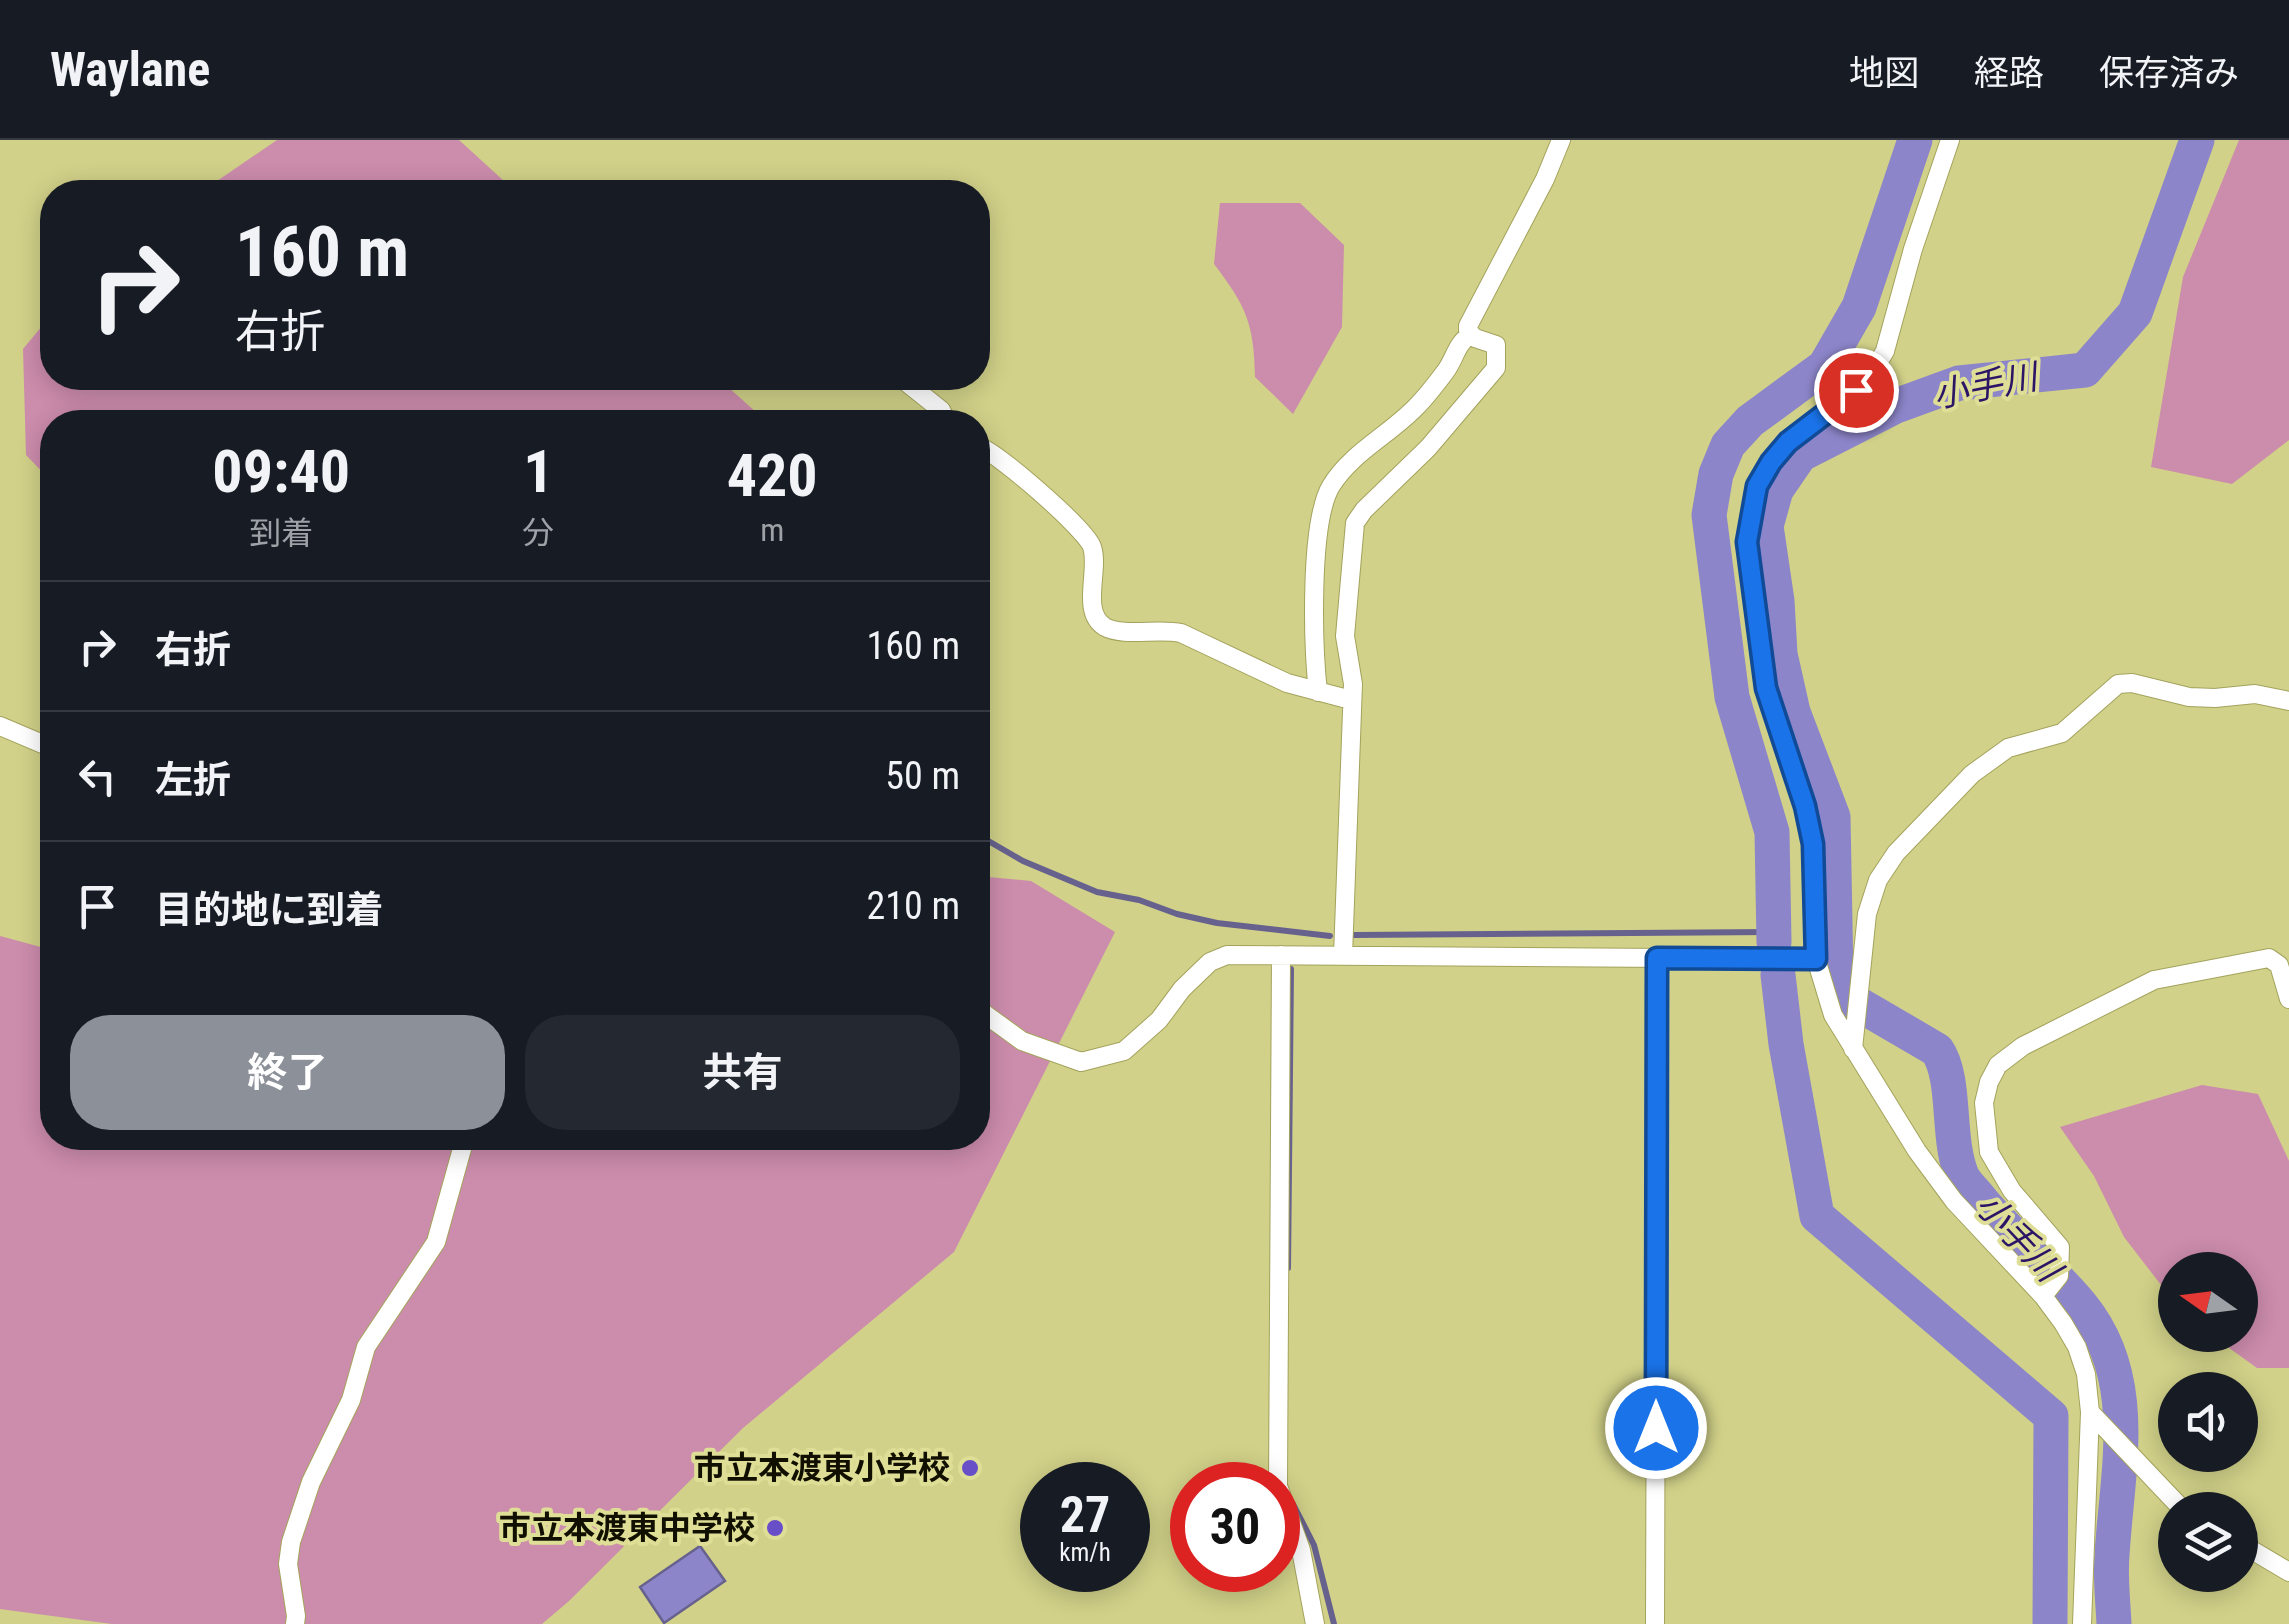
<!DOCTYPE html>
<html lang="ja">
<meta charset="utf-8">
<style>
body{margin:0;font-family:"Roboto Condensed","Noto Sans JP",sans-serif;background:#242831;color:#f1f3f6;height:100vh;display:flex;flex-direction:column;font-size:38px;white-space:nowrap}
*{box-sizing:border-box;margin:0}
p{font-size:32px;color:#9ea1a6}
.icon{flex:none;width:55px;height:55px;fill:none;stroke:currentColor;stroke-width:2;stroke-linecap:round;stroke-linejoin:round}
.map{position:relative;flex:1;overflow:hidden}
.details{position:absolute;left:40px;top:270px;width:950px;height:740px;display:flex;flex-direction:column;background:#171b24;border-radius:40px;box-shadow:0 5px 25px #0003}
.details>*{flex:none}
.top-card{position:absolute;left:40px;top:40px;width:950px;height:210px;border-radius:40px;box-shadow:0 5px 25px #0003;background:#171b24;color:#f1f3f6;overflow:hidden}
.needle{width:65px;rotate:284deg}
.buttons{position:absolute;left:2158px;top:1112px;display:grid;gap:20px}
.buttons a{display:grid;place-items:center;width:100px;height:100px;border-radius:50%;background:#171b24;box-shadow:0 5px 25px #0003;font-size:50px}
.speed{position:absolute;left:1020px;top:1322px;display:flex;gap:20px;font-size:50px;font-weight:700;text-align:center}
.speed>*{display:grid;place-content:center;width:130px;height:130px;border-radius:50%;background:#171b24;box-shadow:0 5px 25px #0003;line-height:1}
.speed small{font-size:25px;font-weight:400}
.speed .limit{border:15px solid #d22;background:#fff;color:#111}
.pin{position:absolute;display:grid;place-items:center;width:85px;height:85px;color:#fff;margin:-42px;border:5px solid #fff;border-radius:50%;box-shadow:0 2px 10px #0007}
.me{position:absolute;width:110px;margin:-55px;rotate:0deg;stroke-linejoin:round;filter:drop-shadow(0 0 8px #0008)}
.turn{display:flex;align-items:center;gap:35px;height:210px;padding:0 30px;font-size:45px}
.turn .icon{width:130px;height:130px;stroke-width:2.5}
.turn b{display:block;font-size:70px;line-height:85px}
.eta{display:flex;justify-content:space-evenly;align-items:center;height:170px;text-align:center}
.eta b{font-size:60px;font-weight:700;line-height:70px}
.action{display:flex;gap:20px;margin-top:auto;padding:20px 30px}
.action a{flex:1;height:115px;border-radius:40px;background:#8c9099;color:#fff;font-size:40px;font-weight:700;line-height:115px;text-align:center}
.action a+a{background:#242831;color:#f1f3f6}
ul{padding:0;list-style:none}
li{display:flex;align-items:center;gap:30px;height:130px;padding:0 30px;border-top:2px solid #363941}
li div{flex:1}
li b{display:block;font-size:38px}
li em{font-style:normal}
header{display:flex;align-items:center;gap:60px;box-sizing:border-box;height:140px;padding:0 50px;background:#171b24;border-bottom:2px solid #363941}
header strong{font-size:48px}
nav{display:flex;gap:55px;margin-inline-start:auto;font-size:35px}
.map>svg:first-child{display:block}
</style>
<header>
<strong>Waylane</strong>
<nav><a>地図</a><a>経路</a><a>保存済み</a></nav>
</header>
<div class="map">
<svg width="2289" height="1484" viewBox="0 0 2289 1484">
<rect width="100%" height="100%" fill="#d1d189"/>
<path fill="#cc8cac" d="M277,0H459L516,52H201Z
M2239,0H2289V300L2232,344L2151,327L2183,137Z
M1220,63H1300L1344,105L1342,187L1293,274L1255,237C1254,183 1246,166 1214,124Z
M52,174V238H718L767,282H52V342L26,315L23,209Z
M978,736L1031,741L1115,792L954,1112L743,1288L569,1461L542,1484H112L0,1469V796L52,810V998H978Z
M2202,945L2258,954L2289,1021V1228H2257L2211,1195H2240V1130H2175V1163L2124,1097L2094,1036L2060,987Z"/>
<path fill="#8c85c9" stroke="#67628d" stroke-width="2.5" d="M700,1406L725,1441L664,1483L640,1447Z"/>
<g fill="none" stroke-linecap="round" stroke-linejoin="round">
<path stroke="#67628d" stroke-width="6" d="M978,695L1023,721L1097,752L1139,760L1177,774L1217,783L1330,796
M1353,795L1773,792
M1288,1128L1291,829
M1293,1364L1314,1405L1334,1484"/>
<path stroke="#8c85c9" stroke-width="35" d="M1774,802L1772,692L1732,557L1709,375L1716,334L1728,305L1750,281L1825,226L1859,167L1915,0
M1778,835L1786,904L1817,1076L2051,1276L2050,1484
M2114,1484C2113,1461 2110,1438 2112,1415C2117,1330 2141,1238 2081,1165C2050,1128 2012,1097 1981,1060C1975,1052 1966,1044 1962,1036C1946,998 1957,939 1937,910L1848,858L1836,837L1833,677L1793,572L1780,514L1777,461L1766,386L1776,350L1800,315L1896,266L1959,243L2085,230L2135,173L2197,0"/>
<defs>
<path id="street" d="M1950,0L1913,109L1885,211L1870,236L1841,264L1789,302L1771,322L1757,346L1747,402L1766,549L1805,665L1813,704L1816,819L1833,875L1917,1011L1954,1061L2043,1156L2063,1183L2077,1207L2086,1234L2090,1272L2082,1484
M978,110V108
M901,238L941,270L947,282
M978,306C997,312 1086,389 1092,407C1100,430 1080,472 1105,487C1123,497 1159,488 1181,493L1287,543L1351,560
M1318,552C1313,507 1309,383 1331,346C1351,313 1389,295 1416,267C1426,257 1436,244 1445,232C1455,219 1456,204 1470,195
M0,586L52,608
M1281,815L1278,1346L1301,1410L1315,1484
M1343,816L1353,544L1345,496L1355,383L1364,370L1428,308L1496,228V205L1475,198L1468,191V186L1545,39L1561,0
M978,869L1022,901L1081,922L1124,911L1159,880L1182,849L1210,822L1227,815L1816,819
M1853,909L1867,774L1878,740L1896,713L1972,634L2008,608L2062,593L2118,544L2132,543L2189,557L2215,558L2255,554L2289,561
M2043,1156L2059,1136L2060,1107L2012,1051L1989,1012L1984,963L1989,942L1998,925L2023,906L2154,840L2269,818L2279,825L2289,859
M2090,1272L2183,1370
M2240,1403L2289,1432
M295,1484L296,1476L288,1424L291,1402L311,1342L351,1260L366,1207L436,1102L465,998
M1655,1484L1657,818"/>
</defs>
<use href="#street" stroke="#a4a35d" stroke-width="20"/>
<use href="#street" stroke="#fff" stroke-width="18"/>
</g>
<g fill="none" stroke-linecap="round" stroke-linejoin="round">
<defs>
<path id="route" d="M1656,1288L1657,818L1816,819L1813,704L1805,666L1766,548L1747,402L1757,346L1771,322L1788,302L1856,250"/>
</defs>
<use href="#route" stroke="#114b97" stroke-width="25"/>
<use href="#route" stroke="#1a73e8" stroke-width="18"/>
</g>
<g fill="#684fc8" stroke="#dede96" stroke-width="4">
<circle cx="970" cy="1328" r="10"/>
<circle cx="775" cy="1388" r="10"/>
</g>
<g text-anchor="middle" stroke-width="8" stroke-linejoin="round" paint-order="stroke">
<g font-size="32" font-weight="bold" fill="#111000" stroke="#dede96" text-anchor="end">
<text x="950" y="1339">市立本渡東小学校</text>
<text x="755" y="1399">市立本渡東中学校</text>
</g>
<g font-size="35" font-style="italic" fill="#2c1566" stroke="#dede96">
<text transform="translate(1985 246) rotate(-11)" y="12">小手川</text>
<text transform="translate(2018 1097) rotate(47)" y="12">小手川</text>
</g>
</g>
</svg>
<div class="buttons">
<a><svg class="needle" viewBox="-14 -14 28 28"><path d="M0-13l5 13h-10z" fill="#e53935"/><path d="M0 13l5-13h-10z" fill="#9ea1a6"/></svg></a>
<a><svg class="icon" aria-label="sound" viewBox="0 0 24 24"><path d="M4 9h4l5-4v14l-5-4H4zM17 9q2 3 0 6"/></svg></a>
<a><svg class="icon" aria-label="layers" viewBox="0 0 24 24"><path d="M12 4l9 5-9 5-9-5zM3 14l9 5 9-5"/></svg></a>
</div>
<div class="speed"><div>27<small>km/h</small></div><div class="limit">30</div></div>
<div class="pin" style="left:1856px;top:250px;background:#d93025"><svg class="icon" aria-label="arrive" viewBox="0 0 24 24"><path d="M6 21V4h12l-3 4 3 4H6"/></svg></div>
<svg class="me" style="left:1656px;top:1288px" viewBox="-20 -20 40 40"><circle r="17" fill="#1a73e8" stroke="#fff" stroke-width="3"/><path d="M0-11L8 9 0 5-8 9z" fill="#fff"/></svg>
<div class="top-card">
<div class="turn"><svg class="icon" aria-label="right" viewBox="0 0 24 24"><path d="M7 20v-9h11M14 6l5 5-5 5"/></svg><div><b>160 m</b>右折</div></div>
</div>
<section class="details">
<div class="eta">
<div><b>09:40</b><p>到着</p></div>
<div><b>1</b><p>分</p></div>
<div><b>420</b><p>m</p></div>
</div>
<ul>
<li><svg class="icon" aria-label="right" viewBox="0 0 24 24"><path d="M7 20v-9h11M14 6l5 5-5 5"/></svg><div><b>右折</b></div><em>160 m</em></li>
<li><svg class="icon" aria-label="left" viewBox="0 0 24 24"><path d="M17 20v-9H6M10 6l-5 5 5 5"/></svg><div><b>左折</b></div><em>50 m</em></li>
<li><svg class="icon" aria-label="arrive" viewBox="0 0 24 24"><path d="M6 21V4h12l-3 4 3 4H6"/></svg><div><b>目的地に到着</b></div><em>210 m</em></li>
</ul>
<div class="action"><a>終了</a><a>共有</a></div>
</section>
</div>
